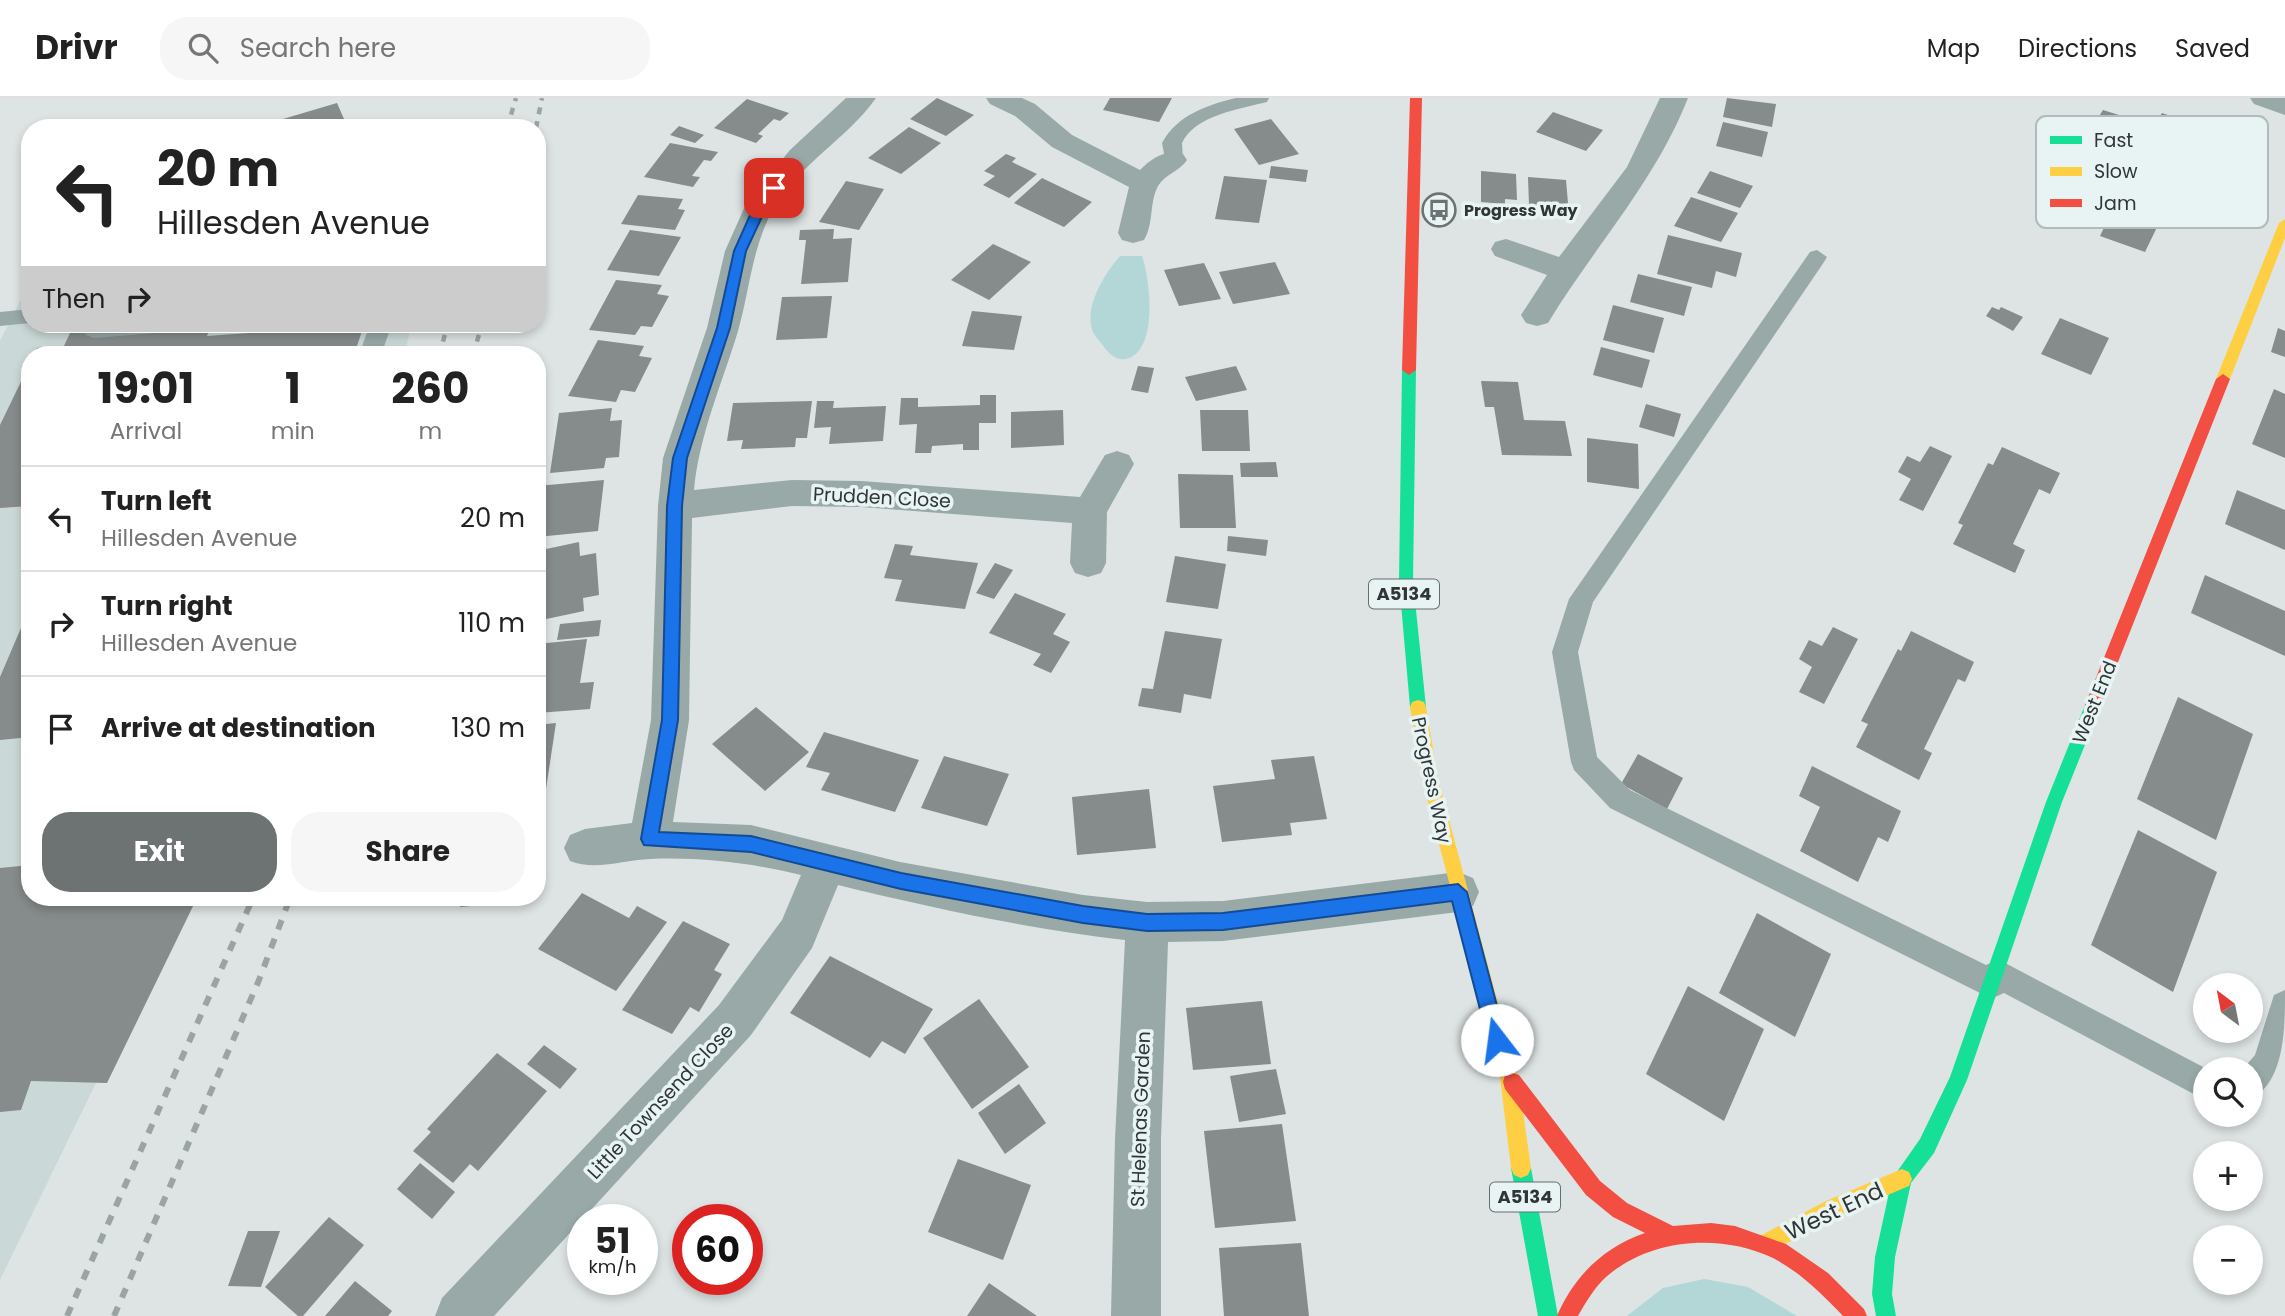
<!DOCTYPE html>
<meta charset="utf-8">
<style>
body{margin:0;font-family:Poppins,sans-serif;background:#f6f6f6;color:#222;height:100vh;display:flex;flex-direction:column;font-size:26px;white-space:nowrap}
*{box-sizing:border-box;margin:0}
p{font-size:23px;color:#767676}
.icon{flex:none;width:38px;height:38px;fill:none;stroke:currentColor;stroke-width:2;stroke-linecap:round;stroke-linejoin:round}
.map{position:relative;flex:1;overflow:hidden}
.side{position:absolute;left:21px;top:248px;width:525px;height:560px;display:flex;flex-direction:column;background:#fff;border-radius:28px;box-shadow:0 4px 10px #0003}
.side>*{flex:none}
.banner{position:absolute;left:21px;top:21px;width:525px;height:214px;border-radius:28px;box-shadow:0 4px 10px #0003;background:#fff;color:#222;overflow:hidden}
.needle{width:46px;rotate:328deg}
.fabs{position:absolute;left:2193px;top:875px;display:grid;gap:14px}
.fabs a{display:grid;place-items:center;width:70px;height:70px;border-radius:50%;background:#fff;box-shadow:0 4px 10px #0003;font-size:35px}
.speed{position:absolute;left:567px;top:1106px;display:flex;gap:14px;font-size:35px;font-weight:700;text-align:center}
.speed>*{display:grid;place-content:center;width:91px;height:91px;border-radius:50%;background:#fff;box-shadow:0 4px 10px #0003;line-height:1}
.speed small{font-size:18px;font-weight:400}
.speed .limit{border:10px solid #d22;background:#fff;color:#111}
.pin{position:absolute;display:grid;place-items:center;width:60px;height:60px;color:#fff;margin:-30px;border-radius:14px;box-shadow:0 4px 10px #0006}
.me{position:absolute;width:77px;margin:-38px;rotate:345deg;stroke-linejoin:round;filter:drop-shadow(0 0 5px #0008)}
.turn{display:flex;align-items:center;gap:24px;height:147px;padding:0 21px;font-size:32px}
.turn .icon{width:91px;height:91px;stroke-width:2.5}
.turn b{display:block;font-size:49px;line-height:60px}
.then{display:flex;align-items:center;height:66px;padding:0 21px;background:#0003;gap:14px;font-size:26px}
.eta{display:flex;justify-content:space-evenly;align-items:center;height:119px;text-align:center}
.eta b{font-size:42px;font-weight:700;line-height:49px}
.action{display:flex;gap:14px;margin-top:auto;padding:14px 21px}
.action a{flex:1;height:80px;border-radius:28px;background:#6d7272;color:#fff;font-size:28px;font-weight:700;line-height:80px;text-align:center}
.action a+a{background:#f6f6f6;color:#222}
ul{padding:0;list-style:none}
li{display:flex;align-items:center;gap:21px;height:105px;padding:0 21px;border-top:2px solid #e0e0e0}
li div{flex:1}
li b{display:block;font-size:26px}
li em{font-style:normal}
header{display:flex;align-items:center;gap:42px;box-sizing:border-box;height:98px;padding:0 35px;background:#fff;border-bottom:2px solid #e0e0e0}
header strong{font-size:33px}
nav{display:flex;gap:38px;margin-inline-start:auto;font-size:24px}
.search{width:490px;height:63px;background:#f6f6f6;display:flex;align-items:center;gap:18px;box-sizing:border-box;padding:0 24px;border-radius:28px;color:#767676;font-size:26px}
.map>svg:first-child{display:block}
</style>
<header>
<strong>Drivr</strong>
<div class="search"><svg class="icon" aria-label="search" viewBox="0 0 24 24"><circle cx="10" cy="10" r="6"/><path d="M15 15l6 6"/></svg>Search here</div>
<nav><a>Map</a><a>Directions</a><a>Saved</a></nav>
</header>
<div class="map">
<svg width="2285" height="1218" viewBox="0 0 2285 1218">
<rect width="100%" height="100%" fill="#dde4e3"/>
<path fill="#cad9d7" d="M30,183V226H412L404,257H30V800H186L0,1182V243Z"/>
<path fill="#b2d7d6" d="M1120,158H1142C1150,181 1159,253 1126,261C1117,263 1109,256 1104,249C1101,244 1093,237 1092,231C1085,206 1105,176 1120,158Z
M1704,1181L1748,1189L1797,1218H1627L1663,1190Z"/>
<path fill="#868b8b" d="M937,0L974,17L946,38L910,21Z
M1110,0H1172L1159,24L1103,12Z
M1727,0L1776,6L1772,29L1723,19Z
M747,1L789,15L780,23L774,21L758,36L763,38L756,45L714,30Z
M337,5L348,30H256V29Z
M2103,12L2122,18L2102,55L2082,48L2091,34L2079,30L2085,19L2096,23Z
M1553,14L1603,32L1586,53L1536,34Z
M2162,15L2211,32L2204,46L2195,43L2177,79L2188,83L2181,98L2129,79L2136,67L2131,65L2151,25L2155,26Z
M1271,21L1299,56L1259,67L1234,31Z
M1723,24L1768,34L1762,59L1716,48Z
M679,28L704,37L695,45L670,37Z
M909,29L941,45L901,76L868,60Z
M670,45L718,54L711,63L704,62L692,78L700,79L693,89L644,79Z
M1006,56L1016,60L1012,64L1037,76L1009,100L983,87L995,78L984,73Z
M1271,68L1308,72L1306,84L1269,80Z
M1481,73L1516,76L1517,102L1505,101V106L1481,104Z
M1710,73L1753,88L1740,110L1697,95Z
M1224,78L1267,82L1259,125L1215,121Z
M1528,79L1566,82L1569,117L1545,115L1544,109L1529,107Z
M1042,80L1092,104L1064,129L1014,105Z
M846,83L884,91L859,132L819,124Z
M638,97L683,101L678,111L685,112L675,132L621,126Z
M1691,99L1738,115L1721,144L1674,128Z
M2116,105L2161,121L2145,154L2100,138Z
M834,131L833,141L852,140L848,184L801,186L806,142H799L800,132Z
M630,132L681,139L659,178L607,172Z
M1668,137L1742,155L1736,179L1716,173L1712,190L1657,176Z
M993,146L1031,164L989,202L951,182Z
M1275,164L1290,196L1233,206L1219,174Z
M1204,165L1221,201L1179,208L1164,172Z
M1638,176L1692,189L1684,218L1630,204Z
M616,182L662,187L657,196L669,198L652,229L641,228L635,237L589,232Z
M832,198L827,240L776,242L782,199Z
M1613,207L1664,220L1654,255L1603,242Z
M1992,209L1999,212L2001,209L2023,219L2013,233L1986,218Z
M972,213L1022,218L1014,252L962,248Z
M2060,220L2109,240L2091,277L2041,256Z
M212,226L207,238L364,227L354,257H34L37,250L64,248L70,235Z
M2278,230L2285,233V259L2271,254Z
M598,242L644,248L639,258L652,260L635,294L621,292L616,304L568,298Z
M1601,249L1650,262L1642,290L1593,277Z
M30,265V408L0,410V327Z
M1138,268L1154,270L1148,295L1131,292Z
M1236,268L1247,292L1196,303L1185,279Z
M1481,283L1518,284L1524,322L1565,323L1572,358L1502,357L1494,309H1485Z
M2274,291L2285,296V360L2252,346Z
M980,297H996V325H979V352H963V346L932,348L931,355H915L917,326L899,327L901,300H918V309L980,307Z
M812,303L807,340H796L795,349L741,351L743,342L727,343L733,305Z
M817,303H834L833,310L886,308L883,343L829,346L831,329L814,330Z
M1646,306L1681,316L1674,339L1639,329Z
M612,310L610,323L622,322L619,359L606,360L604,370L550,375L559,315Z
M1063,312L1064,347L1011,350V314Z
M1200,312H1248L1250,353H1202Z
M1587,340L1638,346L1639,391L1587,384Z
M1930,348L1952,358L1923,413L1899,402L1911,381L1898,374L1907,358L1920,364Z
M2002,349L2060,375L2050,396L2039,391L2013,446L2025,452L2015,475L1953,446L1963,427L1958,425L1988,365L1993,367Z
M1276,364L1278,379H1241L1240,365Z
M1178,376L1233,377L1236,430H1180Z
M604,382L598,433L537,439V388Z
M2237,392L2285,412V452L2225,426Z
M1228,438L1268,442L1266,458L1227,453Z
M579,444L580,458L596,455L599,497L583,500L584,513L537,523V453Z
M895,446L913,448L910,457L978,465L965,511L895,503L902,482L884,480Z
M1175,458L1226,466L1218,511L1166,504Z
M995,465L1013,472L994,501L976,495Z
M2205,477L2285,513V558L2191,515Z
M1015,495L1066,516L1053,536L1070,544L1051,575L1033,567L1041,556L989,535Z
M30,509V639L0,642V579Z
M601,522L599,538L557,542L560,526Z
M1833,529L1858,541L1824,606L1799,594L1812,569L1799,561L1809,542L1822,548Z
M1165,533L1222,541L1211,601L1184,596L1181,615L1138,608L1142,590L1153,591Z
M1911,533L1974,564L1965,584L1958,581L1924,651L1932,655L1919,682L1856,649L1868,626L1861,623L1898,551L1901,553Z
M587,541L580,585L594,584L590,611L537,615V546Z
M2178,599L2253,636L2216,742L2137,701Z
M756,609L809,654L765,693L712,646Z
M556,625L544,704L537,705V627Z
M824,634L919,662L895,714L821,692L830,675L806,669Z
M1638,656L1683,680L1667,711L1621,686Z
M944,658L1009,676L987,728L921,710Z
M1314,658L1327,721L1290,725L1292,737L1222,744L1213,688L1275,681L1271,662Z
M1812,668L1901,713L1888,744L1878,739L1858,784L1800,753L1820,709L1799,698Z
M1149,691L1156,750L1077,757L1072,699Z
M2138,732L2217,774L2173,894L2091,847Z
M30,767V800H197L107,985L31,983L21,1012L0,1014V770Z
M582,795L629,820L637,808L667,824L616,893L538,851Z
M462,800H529L528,803L460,809Z
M1757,815L1831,856L1795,939L1719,895Z
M683,823L730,846L714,872L722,876L699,914L690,909L672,936L622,912Z
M830,858L933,911L905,956L882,943L870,960L790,915Z
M1688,888L1764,931L1724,1023L1646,976Z
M979,901L1029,969L972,1011L923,940Z
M1262,903L1271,966L1193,972L1186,910Z
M544,947L577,971L560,991L527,966Z
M497,955L547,993L478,1073L470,1066L453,1085L413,1053L431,1034L427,1031Z
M1276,971L1286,1016L1239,1024L1230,978Z
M1019,986L1046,1025L1005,1056L978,1015Z
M1282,1026L1296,1123L1215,1130L1204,1033Z
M958,1061L1031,1087L1003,1162L928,1134Z
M420,1065L455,1094L432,1121L397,1091Z
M329,1119L364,1147L303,1218H298L265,1189Z
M248,1133H280L261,1189L228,1188Z
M1301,1145L1309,1218H1224L1219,1150Z
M355,1183L392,1213L388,1218H325Z
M989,1185L1037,1218H967Z"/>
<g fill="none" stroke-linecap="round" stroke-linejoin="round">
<path fill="#98a9a8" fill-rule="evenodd" d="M1236,0H1269L1267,4C1240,11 1195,17 1182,45L1183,62L1180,66H1166L1162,45C1177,17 1207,7 1236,0Z
M1817,152L1827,159L1824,164L1593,504L1578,554L1597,659L1630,692L1986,867L1997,862L2007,866L2207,971L2205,1002L2004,895L1993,900L1982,896L1610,710L1574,672L1571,664L1552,554L1569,501L1810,154Z
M30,211V225L0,228V214Z
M79,226H179L176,231L168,234L94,240L86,237Z
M370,226H392L381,257H359Z
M2285,892C2285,931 2285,984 2250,1002V971H2243L2255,957L2274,897Z"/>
<path fill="#98a9a8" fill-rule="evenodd" d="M846,0H876C848,40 799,66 774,110C752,148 750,191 738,233C722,286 699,337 694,392L792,382L861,383L1080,399L1105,357L1117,353L1129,357L1134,366L1107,414L1106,465L1101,475L1088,479L1075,475L1070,465L1072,425L861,409L792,408L692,420L689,622L673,724L751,727L900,764L1083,797L1147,804L1223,803L1458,774L1473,780L1479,794L1473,808L1458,814L1223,843L1168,844L1161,1041V1218H1111L1115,1041L1125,842C1029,831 932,810 838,787L812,850L751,937L494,1218H435L442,1200L719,907L782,822L801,777C752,765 701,759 650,761C623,762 596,773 570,763L564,750L570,737L585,731L632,725L651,622L658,408L663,360L707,230L725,153L746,106L790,52Z
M986,0H1022L1035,6L1072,37L1140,72C1152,60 1166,51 1183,56L1187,62C1180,73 1165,76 1158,88C1149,105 1154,126 1144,142L1133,145L1122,142L1118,135L1129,89L1052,49L1015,18L990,6Z
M1660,0H1688C1655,84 1594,149 1548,225L1537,228L1526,225L1521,217L1547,177L1495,158L1491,151L1495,144L1506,141L1559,159L1627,69Z
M2250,0H2285V17L2254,6Z"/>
<path fill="#16e098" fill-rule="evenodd" d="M1409,267L1416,272L1413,483L1426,609L1424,614L1418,616L1412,614L1410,609L1399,483L1402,272Z
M2093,600L2099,602L2101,607L2062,704L1967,982L1934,1055L1911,1085L1895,1159L1892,1196L1896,1218H1876L1872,1196L1875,1159L1892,1081L1920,1041L1950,979L2046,704L2085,607L2087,602Z
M1521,1060L1528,1063L1531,1070L1558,1218H1538L1511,1070L1514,1063Z"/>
<path fill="#ffcf43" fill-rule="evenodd" d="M2285,121V140L2230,281L2223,286L2218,284L2216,281L2279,125Z
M1418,602L1424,604L1426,609L1438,681L1518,979L1531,1070L1528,1077L1521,1080L1514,1077L1511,1070L1500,979L1422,681L1410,609L1412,604Z
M1902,1071L1909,1074L1912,1081L1909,1088L1840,1117L1772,1153L1765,1156L1758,1153L1755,1146L1758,1139L1826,1103Z"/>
<path fill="#f24e42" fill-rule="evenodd" d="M1410,0H1422L1416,272L1409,277L1402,272Z
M2223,276L2230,281L2101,607L2099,612L2093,614L2087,612L2085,607L2216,281Z
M1512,975L1519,977L1600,1083L1627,1105L1673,1128L1711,1125L1735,1128L1786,1146L1828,1175L1864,1211L1867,1218H1843C1822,1196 1800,1174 1773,1160C1721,1135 1650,1140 1606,1179C1594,1190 1586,1204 1578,1218H1557C1574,1178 1604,1149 1645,1135L1613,1119L1586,1097L1505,991L1503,984L1505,977Z"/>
<path stroke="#9aa4a3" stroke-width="4.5" stroke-dasharray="7 7" stroke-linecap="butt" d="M507,30L516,0
M536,30L542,0
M439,257L448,226
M473,257L482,226"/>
<path stroke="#9aa4a3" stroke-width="6" stroke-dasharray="10 10" stroke-linecap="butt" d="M67,1218L253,800
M114,1218L259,882L290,800"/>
</g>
<path fill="#1a73e8" stroke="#114b97" stroke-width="2" d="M770,88L780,90L767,108L746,153L730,230L687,360L682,408L678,622L659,734L751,738L901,775L1083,808L1147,816L1223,815L1458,786L1467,794L1506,942L1503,948L1497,951L1490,948L1488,942L1452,803L1223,832L1147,833L1083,825L901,791L751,754L644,747L641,741L662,622L667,408L673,360L717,230L734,153L755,106Z"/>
<defs>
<symbol id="bus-ring" viewBox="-11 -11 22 22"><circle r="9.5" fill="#e7f4f3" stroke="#6d7272" stroke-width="1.5"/><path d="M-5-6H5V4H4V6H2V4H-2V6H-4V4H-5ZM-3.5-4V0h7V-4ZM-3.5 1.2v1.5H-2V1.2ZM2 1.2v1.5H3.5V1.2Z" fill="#6d7272"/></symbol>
</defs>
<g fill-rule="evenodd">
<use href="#bus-ring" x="1420" y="93" width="38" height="38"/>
</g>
<g text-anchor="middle" stroke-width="7" stroke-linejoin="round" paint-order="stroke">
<g font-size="16" font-weight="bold" fill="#303535" stroke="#e7f4f3" text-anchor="start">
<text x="1464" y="118">Progress Way</text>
</g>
<g fill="#e7f4f3" stroke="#676e6e" stroke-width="2">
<rect x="1369" y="481.5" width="70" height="29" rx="5"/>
<rect x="1490" y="1084.5" width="70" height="29" rx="5"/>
</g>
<g font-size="18" font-weight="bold" fill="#303535">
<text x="1404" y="502">A5134</text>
<text x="1525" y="1105">A5134</text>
</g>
<g font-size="19" fill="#303535" stroke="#e7f4f3">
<text transform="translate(882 399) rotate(3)" y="7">Prudden Close</text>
<text transform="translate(2094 604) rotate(-68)" y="7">West End</text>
<text transform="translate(1432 682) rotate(78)" y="7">Progress Way</text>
<text transform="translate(660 1003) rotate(-47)" y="7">Little Townsend Close</text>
<text transform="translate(1140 1021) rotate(-88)" y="7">St Helenas Garden</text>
</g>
<g font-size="23" fill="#303535" stroke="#e7f4f3">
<text transform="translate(1834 1113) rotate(-25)" y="8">West End</text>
</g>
</g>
<rect x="2036" y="18" width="232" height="112" rx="10" fill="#e7f4f3" stroke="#b0bbba" stroke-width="2"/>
<rect x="2050" y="38" width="32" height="8" fill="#16e098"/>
<rect x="2050" y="69" width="32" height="9" fill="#ffcf43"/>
<rect x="2050" y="101" width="32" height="8" fill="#f24e42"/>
<g font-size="19" fill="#303535">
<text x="2094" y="49">Fast</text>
<text x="2094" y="80">Slow</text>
<text x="2094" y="112">Jam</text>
</g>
</svg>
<div class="fabs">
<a><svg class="needle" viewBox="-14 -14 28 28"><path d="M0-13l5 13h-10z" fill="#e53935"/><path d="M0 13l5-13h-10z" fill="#767676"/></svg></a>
<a><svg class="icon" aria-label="search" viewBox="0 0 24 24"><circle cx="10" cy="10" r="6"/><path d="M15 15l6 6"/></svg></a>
<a>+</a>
<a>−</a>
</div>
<div class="speed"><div>51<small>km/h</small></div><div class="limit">60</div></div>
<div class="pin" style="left:774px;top:90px;background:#d93025"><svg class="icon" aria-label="arrive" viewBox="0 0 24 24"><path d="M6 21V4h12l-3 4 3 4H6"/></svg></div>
<svg class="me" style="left:1497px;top:942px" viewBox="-20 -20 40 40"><circle r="19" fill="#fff"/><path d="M0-13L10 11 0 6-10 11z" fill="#1a73e8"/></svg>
<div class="banner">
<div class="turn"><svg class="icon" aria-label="left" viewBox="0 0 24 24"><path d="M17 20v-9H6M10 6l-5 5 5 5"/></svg><div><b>20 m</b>Hillesden Avenue</div></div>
<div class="then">Then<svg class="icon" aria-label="right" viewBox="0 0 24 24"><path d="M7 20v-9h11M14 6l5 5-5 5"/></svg></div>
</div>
<section class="side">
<div class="eta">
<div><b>19:01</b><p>Arrival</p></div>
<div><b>1</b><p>min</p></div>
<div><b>260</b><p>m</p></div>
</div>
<ul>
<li><svg class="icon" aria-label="left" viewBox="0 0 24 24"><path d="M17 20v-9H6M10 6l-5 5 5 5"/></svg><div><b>Turn left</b><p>Hillesden Avenue</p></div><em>20 m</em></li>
<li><svg class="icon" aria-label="right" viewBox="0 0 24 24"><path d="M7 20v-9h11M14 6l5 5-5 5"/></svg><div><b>Turn right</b><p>Hillesden Avenue</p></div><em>110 m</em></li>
<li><svg class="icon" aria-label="arrive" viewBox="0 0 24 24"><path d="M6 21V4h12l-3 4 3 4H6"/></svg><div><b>Arrive at destination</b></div><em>130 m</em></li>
</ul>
<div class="action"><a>Exit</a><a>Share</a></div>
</section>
</div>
